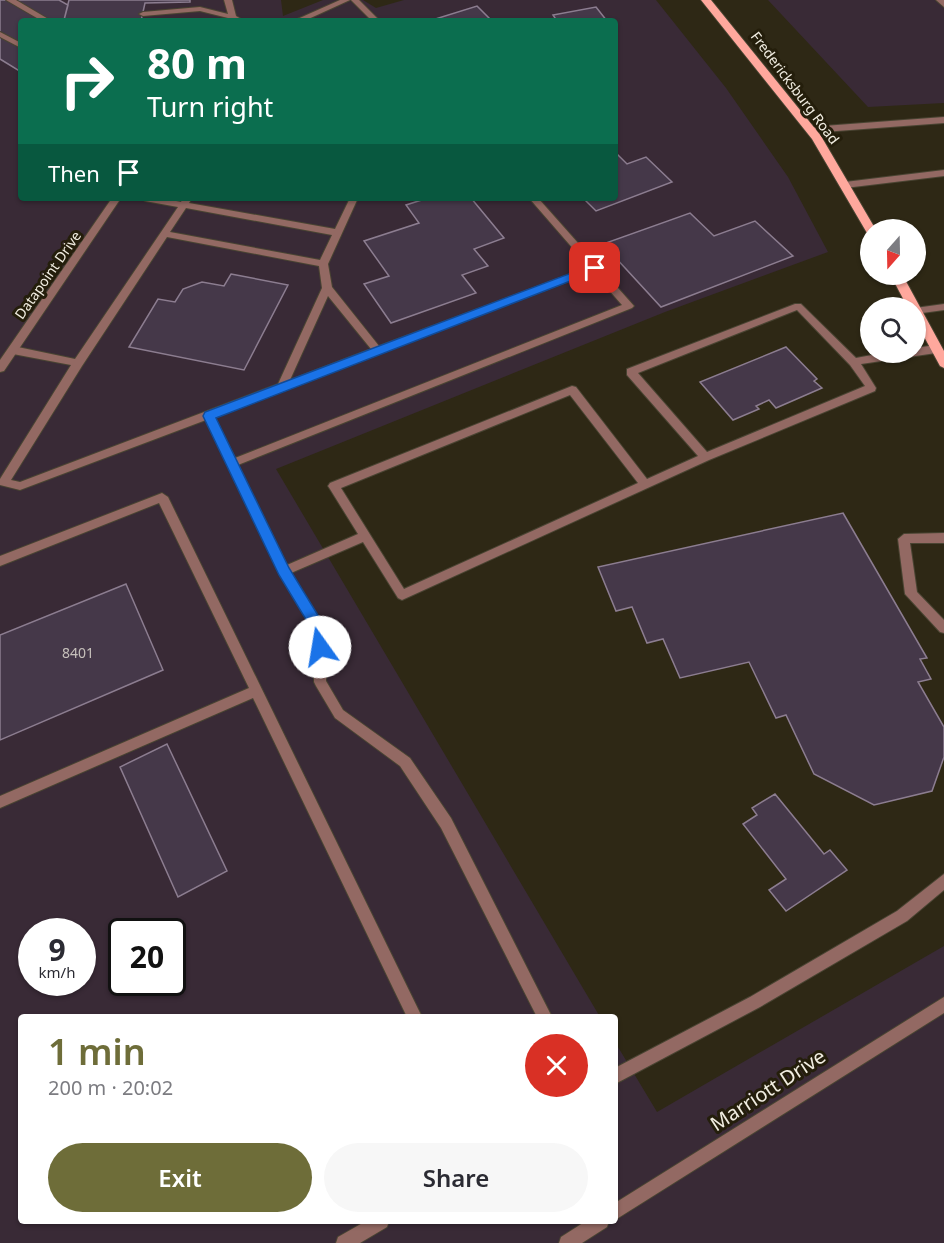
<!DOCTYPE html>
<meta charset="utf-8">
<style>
body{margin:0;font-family:"Noto Sans",sans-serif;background:#f7f7f7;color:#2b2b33;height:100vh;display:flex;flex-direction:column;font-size:22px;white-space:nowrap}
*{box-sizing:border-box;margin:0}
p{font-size:20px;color:#7c7c81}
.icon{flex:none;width:33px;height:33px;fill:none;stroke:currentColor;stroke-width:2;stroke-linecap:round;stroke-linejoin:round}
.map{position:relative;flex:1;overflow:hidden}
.drawer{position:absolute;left:18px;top:1014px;width:600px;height:210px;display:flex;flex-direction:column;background:#fff;border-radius:6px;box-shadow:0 2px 4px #0004}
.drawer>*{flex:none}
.top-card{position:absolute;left:18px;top:18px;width:600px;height:183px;border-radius:6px;box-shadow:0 2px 4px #0004;background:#0b6e4f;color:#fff;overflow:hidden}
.needle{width:39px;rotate:200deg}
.fabs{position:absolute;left:860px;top:219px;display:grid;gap:12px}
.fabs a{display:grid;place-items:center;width:66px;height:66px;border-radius:50%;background:#fff;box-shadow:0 2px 4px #0004;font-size:30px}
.speed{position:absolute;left:18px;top:918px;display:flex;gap:12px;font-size:30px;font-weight:700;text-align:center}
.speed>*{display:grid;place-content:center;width:78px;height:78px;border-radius:50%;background:#fff;box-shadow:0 2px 4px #0004;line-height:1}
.speed small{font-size:15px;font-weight:400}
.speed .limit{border:3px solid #111;border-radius:9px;background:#fff;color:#111}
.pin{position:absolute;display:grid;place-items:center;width:51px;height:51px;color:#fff;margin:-26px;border-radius:12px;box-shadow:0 3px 9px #0006}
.me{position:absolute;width:66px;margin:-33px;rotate:347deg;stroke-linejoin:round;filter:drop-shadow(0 0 4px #0008)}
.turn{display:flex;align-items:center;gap:21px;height:126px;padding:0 30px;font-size:27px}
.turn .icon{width:78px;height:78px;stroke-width:2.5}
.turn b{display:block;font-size:42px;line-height:51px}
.then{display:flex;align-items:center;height:57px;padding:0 30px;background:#0003;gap:12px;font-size:22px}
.round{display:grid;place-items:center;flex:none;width:63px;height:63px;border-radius:32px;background:#f7f7f7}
.head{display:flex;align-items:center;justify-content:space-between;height:102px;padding:0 30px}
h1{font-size:36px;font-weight:600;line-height:45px;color:#6e6d39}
.primary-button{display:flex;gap:12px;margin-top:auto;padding:12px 30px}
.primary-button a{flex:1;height:69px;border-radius:36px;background:#6e6d39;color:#fff;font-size:24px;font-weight:600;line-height:69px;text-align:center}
.primary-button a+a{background:#f7f7f7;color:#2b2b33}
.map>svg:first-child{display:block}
</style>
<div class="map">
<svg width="944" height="1243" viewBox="0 0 944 1243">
<rect width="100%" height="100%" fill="#2e2815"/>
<path fill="#392a36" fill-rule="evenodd" d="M0,0H281L283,16L323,0H363L376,8L404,0H656L726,88L788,177L828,252L665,312L276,469L600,1017H21V1221H615V1042L657,1112L944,946V1243H0ZM21,21H615V198H21ZM32,932H82V982H32ZM122,932H172V982H122Z
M768,0H944V103L868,107Z"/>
<path fill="#453849" stroke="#8c7d90" stroke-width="1.5" d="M0,0H59L68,5L64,20L88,19V21H21V72L0,59Z
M69,0H190V2L145,3L141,21L64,20Z
M477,6L492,21H429Z
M596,7L607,21H557L553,15Z
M615,152L627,164L646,157L672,182L596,211L583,198H615Z
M428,198H471L504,238L474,249L488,266L462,275L476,293L391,323L364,284L389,276L364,241L419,223L406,205Z
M690,213L714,236L755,221L793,256L661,307L603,244Z
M231,274L288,285L244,370L129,347L158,299L175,302L183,289L202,282L224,286Z
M786,347L817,379L814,381L822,388L776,408L769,400L756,406L759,409L733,420L700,382Z
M843,513L927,658L920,659L931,679L918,682L944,727V757L932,791L874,805L814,774L786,715L776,718L749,662L680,678L663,639L647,643L632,607L616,611L598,567Z
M126,584L163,670L0,740V635Z
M167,744L227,871L178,897L120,767Z
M775,794L824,854L830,850L847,870L786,911L769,890L786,879L743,824L757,815L752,808Z"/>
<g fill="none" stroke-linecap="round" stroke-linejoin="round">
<defs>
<path id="lane" d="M6,0H16L50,20L42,21Z
M224,0H232L236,16L241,19L240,21L200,11L143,16L139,14L143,12L200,7L228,14Z
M351,0H359L380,21H372Z
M936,0H944V7Z
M0,32L21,43V48L0,37Z
M944,117V123L810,133L806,130L810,127Z
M944,170V176L845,188L841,185L845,182Z
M141,198H161L181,202L183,198H192L189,203L335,229L350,198H358L328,264L332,287L379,346L589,267L529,198H538L634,306L632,308L238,465L287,565L358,534L330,489L328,486L330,483L572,386L576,387L647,479L698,456L627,375V369L795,304H801L856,358L888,352H915V348L936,345L941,349L936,353L861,364L876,388L875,391L709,460L402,600L398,598L363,542L291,573L326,630V681L343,710L410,758L451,818L552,1017H537L441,828L400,766L335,718L316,686L314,682V631L280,574L206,420L20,490L0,485V479L71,365L13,354L8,350L13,346L75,359L178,207L145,201ZM186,208L332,235L320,260L170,232ZM167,237L319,266L322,288L278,384L20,482L11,480L82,366ZM593,272L622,305L235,458L214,416ZM328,296L371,349L290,380ZM797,310L850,365L865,386L707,452L638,373ZM570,395L638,483L404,589L341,488Z
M944,304V310L915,314V308Z
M162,493L168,497L422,1017H407L253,698L0,808V796L249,688L159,503L0,566V556Z
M944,533V543H910L917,592L944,620V633L940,632L905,594L898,539L904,534Z
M944,874V890L907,921L760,1007L615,1084V1068L750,997L897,911Z
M944,997V1013L615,1220V1203Z
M366,1221H389L387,1227L360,1243H336L338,1237Z
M586,1221H609L607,1227L582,1243H559L561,1237Z"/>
<path id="street" d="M340,0H350L304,21H293Z
M112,198H121L4,371L0,372V360Z"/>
<path id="primary" d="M701,0H711L821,136L876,230H870V233H867L812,139Z
M890,274H902L944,351V368L940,366L915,320V308H908Z"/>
</defs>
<use href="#lane" stroke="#494432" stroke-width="2"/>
<use href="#street" stroke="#494432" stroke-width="2"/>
<use href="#primary" stroke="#494432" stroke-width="2"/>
<use href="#lane" fill="#936963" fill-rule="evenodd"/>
<use href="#street" fill="#936963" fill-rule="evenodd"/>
<use href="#primary" fill="#ffa89d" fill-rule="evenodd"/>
</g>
<path fill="#1a73e8" stroke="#114b97" stroke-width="1.5" d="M595,264L600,268L599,270L216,418L289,568L327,630L325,651H315L313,631L279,575L203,416L205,412Z"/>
<g text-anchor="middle" stroke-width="6" stroke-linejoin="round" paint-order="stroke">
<g font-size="14" fill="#f1ede1" stroke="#241e0b">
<text transform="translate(795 88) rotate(53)" y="5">Fredericksburg Road</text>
<text transform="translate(48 275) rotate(-55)" y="5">Datapoint Drive</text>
</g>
<g font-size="14" fill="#c6c0bb">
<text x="78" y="658">8401</text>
</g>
<g font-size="20" fill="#f1ede1" stroke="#241e0b">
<text transform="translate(768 1090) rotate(-33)" y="7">Marriott Drive</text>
</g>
</g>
</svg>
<div class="fabs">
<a><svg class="needle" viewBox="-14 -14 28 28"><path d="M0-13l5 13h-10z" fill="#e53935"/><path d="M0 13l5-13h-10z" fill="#7c7c81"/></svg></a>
<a><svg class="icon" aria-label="search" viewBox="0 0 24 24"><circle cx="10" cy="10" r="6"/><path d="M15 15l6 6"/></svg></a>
</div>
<div class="speed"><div>9<small>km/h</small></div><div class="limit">20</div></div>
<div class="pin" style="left:595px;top:268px;background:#d93025"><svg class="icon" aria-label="arrive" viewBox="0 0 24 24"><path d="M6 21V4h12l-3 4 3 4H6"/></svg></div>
<svg class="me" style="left:320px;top:647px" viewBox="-20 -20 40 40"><circle r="19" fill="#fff"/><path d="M0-13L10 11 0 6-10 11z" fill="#1a73e8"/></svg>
<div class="top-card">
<div class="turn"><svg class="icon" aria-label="right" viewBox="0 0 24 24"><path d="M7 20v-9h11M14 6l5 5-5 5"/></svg><div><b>80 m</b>Turn right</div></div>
<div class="then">Then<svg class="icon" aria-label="arrive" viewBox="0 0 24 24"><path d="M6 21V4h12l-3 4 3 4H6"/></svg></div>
</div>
<section class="drawer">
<div class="head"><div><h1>1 min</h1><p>200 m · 20:02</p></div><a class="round" style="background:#d93025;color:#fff"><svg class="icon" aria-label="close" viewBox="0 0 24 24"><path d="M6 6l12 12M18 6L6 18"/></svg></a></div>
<div class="primary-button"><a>Exit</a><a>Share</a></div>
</section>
</div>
